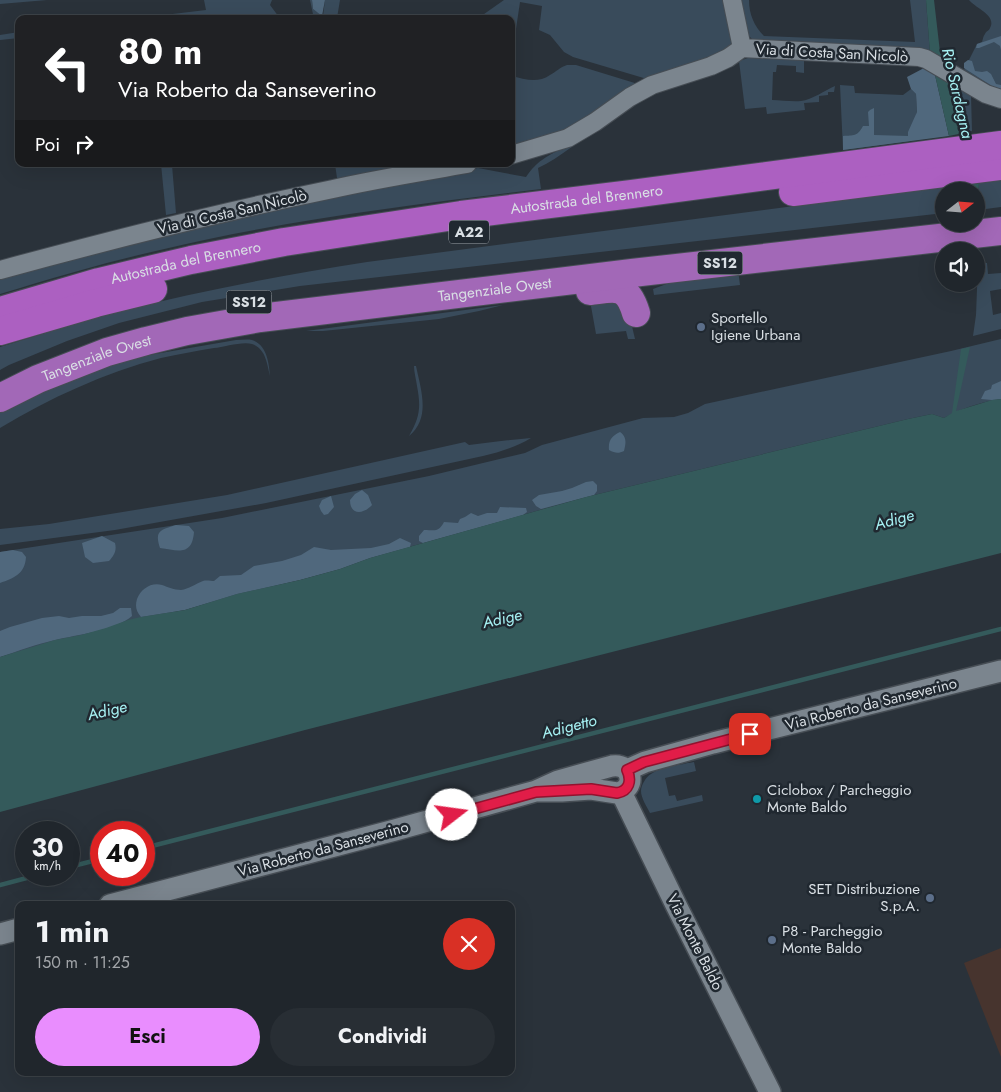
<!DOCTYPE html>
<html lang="it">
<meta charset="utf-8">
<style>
body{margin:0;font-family:Jost,sans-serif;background:#282e34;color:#f1f3f6;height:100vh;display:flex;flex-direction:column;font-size:19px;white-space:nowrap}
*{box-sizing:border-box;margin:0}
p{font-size:16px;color:#a2a5a9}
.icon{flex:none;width:28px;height:28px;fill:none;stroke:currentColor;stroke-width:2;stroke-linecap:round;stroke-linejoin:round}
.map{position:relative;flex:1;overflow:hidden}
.side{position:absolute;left:15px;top:901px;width:500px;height:175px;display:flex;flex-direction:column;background:#20262c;border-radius:10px;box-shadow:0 5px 20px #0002,0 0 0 1px #3d4348}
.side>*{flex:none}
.top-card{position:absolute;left:15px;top:15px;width:500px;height:152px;border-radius:10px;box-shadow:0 5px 20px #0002,0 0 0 1px #3d4348;background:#202124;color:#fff;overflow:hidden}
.needle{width:32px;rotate:73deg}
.buttons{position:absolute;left:935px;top:182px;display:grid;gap:10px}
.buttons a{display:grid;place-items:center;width:50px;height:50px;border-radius:50%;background:#20262c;box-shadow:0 5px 20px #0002,0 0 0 1px #3d4348;font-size:25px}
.speed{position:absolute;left:15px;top:821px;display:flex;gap:10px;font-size:25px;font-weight:700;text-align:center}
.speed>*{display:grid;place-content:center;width:65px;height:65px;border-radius:50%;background:#20262c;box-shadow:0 5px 20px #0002,0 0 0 1px #3d4348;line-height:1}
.speed small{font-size:12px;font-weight:400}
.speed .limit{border:8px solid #d22;background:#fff;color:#111}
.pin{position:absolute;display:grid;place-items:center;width:42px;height:42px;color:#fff;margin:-21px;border-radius:10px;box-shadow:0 2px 8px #0006}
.me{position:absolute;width:55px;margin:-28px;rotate:75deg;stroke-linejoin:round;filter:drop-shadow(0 0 4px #0008)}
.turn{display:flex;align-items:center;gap:18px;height:105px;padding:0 20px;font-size:22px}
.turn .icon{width:65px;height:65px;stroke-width:2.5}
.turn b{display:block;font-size:35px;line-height:42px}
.then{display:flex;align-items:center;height:48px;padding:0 20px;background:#0003;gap:10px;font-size:19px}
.round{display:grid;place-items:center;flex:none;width:52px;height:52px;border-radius:26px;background:#282e34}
.overview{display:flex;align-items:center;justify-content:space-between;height:85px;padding:0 20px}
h1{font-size:30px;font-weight:700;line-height:38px}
.button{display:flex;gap:10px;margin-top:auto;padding:10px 20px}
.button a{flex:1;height:58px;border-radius:30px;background:#e98dfe;color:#111;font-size:20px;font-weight:700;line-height:58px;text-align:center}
.button a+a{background:#282e34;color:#f1f3f6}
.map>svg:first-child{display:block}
</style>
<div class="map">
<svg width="1001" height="1092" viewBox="0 0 1001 1092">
<rect width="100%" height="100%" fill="#2a323a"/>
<path fill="#47342e" d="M1001,948V1057L964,963Z"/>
<path fill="#394b5b" d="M0,0H47L0,4Z
M204,0H272L270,5L279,17L283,19H181V16L158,19H131L206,10Z
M310,0H312L313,9L323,16L325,0H340L337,18L340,19H314Z
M504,0H728L734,42L730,51L647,79L573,57L564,52L550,35L539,30L542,6L520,2L516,29L511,28V19H477Z
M740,0H749C749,14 754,26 764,36L915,42L910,0H926L930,54L754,41L748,35Z
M969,0H1001V93L962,74L977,44L982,42C983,39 983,36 985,34C986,31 989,31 990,28C997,15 975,8 969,0Z
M19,32V38L0,40V35Z
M751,57L804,58V73L796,72V66L777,65L776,72H773L772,100C781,100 792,102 801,101C812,100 825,90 835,86L834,92H828V95L819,96V102L804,103L805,110L767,114L766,107L745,109L739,61Z
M567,65H576L638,84L583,125L511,148V76C525,79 537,84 550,75C556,72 560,67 567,65Z
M840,85L854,86L855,93L903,95L911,89L916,94L917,112L910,141L843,150Z
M951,85L971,95L972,131L968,132Z
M599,126C579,141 561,157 538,168L541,189C413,205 285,220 160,250C106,262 53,278 0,294V277L276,207L413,180L478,168L526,177C538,160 545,158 562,148C575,141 587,133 599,126Z
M161,164H179L172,165L176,213L166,215Z
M335,164H432L340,182L337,178Z
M1001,178V207L978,210L979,181Z
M946,186L948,191H944V213L300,286L202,302L119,323L67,341L9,365L0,370V347C39,335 78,322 117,312C200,291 283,275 367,262Z
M978,263H987L988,274L1001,273V289L990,291L993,315L1001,313V329L973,336L976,315Z
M738,270L740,285L654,295L653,289L680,279Z
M608,293L630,318L635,339H628L626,331L596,334L589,295Z
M503,305L479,311L439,319L323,331H306Z
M1001,339V399C982,402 961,408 944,418L932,414L908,419L586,497L370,558L340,569L0,657V552L222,518L429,476L525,453L542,445L643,418L674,417L688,413L705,404L951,351Z
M236,340C241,340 247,339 252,340C267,345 269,363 270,376C267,364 266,349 252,344C243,341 224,347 214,348C196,351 179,354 161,358C104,373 50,398 0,428V409L97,364Z
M414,366H416C421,390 431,418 409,436C420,417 421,407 417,386C416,379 414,372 414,366Z
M531,438C516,447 500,452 483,456L266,503L115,530L0,545V529L49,524L227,495L465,442L469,445L501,441Z
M694,762L696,771L665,778L669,796L675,795L677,801L702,795L703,801L650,813C647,807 641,798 641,791C641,785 646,777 651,774C659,768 683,764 694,762Z"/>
<path fill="#50687d" d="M312,0H325L322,16L313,9Z
M1001,36V50L1000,46L994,42L979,48H976L977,44Z
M968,60L972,61L975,71L982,72L987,71L991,74L996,84L1001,85V90L995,88L964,68V63Z
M924,68L935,75L949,136L843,150V136C854,135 857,137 863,126H869L868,112L870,110L874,108V135L908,136V132L917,112L916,94L911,89L907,77Z
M1001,381V399L992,400L981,399L985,391L991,389L992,385Z
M620,432C627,437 626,443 624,451C618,454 615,453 609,450C608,440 612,436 620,432Z
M593,481L597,485V491L594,495L541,509L536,506L532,500L539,495L562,491L572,488L586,482Z
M362,490L368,495L372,505C364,514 350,516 350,500L355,494Z
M331,496L334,507L328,514L324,515L321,511L319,506L322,500Z
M500,507L526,508L527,512L523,515L423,543L419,541V536L424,530C435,530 438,533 444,522L458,523L460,519L465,517L471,513L478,516L487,513H497Z
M176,525L189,526L194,532C192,557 177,550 160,548C154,530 161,530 176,525Z
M102,536L115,543C117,551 114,555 109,561L93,563L85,557L82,543Z
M400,538L411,543L410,547L370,558L340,569L300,580L237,594L185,610L141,617C136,611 135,606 137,599C141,589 151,582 162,585C168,587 174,590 181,590C189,589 195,584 203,581C206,580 211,581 214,581L220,576L241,575L254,566L282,561L301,555L314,547L331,550L371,548L389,544Z
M13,550L22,552L26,557C25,574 14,578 0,583V552Z
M120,608H131L132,616C117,630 76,635 55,640C37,644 18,651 0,657V631L10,627L42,618L59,616L69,618L82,616H101L113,613Z"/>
<path fill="#345a5b" d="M926,0H934L940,52L947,65L930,54Z
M935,75L951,85L968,132L949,136Z
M979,181L978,210H976V191H948L946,186Z
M970,347L956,411L992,400L1001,399V553L305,730L0,812V657L55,640L81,635L106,628L128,620L141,617L185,610L237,594L300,580L340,569L370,558L586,497L908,419L932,414L944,418L952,413L961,349Z"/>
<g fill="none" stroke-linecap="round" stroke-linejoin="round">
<path stroke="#345a5b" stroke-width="4.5" d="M144,848L1001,629
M69,867L101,859
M0,885L38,875"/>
<defs>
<path id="minor" d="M732,0L742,48
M511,155L568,138L595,122L630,97L652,85L711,66L728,58L742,48L919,57L926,59L986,94L1001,99
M0,270C110,240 221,212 333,189C377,179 422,172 467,164"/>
<path id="tertiary" d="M627,770L645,762L713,743L1001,671
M621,792L676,905L770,1092
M110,905L395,830L536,791L558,781L612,766C633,763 637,789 617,793L591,789L562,791H536
M0,934L19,929"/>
<g id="trunk">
<path d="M590,291C616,288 627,283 636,313"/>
<path id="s1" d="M0,398L38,379L107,352L146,341L187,331L260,318L632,273L1001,231"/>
</g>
<g id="motorway">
<path d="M793,192L1001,166"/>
<path id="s2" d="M0,311L99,282L191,260L284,242L461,215L632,194L1001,145"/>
<path d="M0,331L96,303L153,289"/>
</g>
</defs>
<use href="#minor" stroke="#464d54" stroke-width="20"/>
<use href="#tertiary" stroke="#464d54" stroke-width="24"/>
<use href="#trunk" stroke="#464d54" stroke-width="30"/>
<use href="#motorway" stroke="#464d54" stroke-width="30"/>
<use href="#minor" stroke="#7b858e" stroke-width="18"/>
<use href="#tertiary" stroke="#7b858e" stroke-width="21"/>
<use href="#trunk" stroke="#a268b7" stroke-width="28"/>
<use href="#motorway" stroke="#ac60c1" stroke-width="28"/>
</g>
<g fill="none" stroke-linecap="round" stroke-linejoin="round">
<defs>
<path id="route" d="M452,815L536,792L591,789L617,793C629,791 632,781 627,770L644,762L750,734"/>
</defs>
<use href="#route" stroke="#92132f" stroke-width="12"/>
<use href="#route" stroke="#e11d48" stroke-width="9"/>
</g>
<g fill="#5c6f8a" stroke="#202830" stroke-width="2">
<circle cx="701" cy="327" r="5"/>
<circle cx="930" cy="898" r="5"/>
<circle cx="772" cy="940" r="5"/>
</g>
<circle fill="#0f9aa8" stroke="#202830" stroke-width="2" cx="757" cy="799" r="5"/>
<g text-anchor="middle" stroke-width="5" stroke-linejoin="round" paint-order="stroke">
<g fill="#202830" stroke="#a2a8ae" stroke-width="1">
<rect x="449" y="220.5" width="40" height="23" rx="4"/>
<rect x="697.5" y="251.5" width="45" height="23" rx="4"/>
<rect x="226.5" y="290.5" width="45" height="23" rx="4"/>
</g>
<g font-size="14" font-weight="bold" fill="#d9dfe4">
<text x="469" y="237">A22</text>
<text x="720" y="268">SS12</text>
<text x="249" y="307">SS12</text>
</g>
<g font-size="15" fill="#d9dfe4" stroke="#202830">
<text transform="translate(832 53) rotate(3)" y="5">Via di Costa San Nicolò</text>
<text dy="5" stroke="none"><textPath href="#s2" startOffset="598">Autostrada del Brennero</textPath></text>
<text transform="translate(232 212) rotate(-13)" y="5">Via di Costa San Nicolò</text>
<text dy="5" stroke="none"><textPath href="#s2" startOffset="192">Autostrada del Brennero</textPath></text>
<text dy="5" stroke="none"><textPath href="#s1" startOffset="510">Tangenziale Ovest</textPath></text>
<text dy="5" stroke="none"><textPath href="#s1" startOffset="105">Tangenziale Ovest</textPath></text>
<text transform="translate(871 704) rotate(-14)" y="5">Via Roberto da Sanseverino</text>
<text transform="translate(323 849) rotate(-15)" y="5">Via Roberto da Sanseverino</text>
<text transform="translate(695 942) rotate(63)" y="5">Via Monte Baldo</text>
</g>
<g font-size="15" fill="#d9dfe4" stroke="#202830" text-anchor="start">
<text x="711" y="323">Sportello<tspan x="711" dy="17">Igiene Urbana</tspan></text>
<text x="767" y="795">Ciclobox / Parcheggio<tspan x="767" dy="17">Monte Baldo</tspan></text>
<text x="920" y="894" text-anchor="end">SET Distribuzione<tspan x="920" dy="17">S.p.A.</tspan></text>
<text x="782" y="936">P8 - Parcheggio<tspan x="782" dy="17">Monte Baldo</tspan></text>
</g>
<g font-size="16" font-style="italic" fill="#a6f1f3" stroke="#202830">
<text transform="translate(958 93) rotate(77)" y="6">Rio Sardagna</text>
<text transform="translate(894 519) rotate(-15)" y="6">Adige</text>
<text transform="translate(502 618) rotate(-13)" y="6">Adige</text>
<text transform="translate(107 710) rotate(-13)" y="6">Adige</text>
<text transform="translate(569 726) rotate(-14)" y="6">Adigetto</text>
</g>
</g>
</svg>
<div class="buttons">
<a><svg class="needle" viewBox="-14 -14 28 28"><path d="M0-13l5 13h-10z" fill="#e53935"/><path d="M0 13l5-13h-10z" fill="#a2a5a9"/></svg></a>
<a><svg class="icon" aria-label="sound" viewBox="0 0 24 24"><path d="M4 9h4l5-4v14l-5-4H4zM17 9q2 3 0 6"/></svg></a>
</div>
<div class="speed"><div>30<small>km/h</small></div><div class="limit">40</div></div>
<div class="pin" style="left:750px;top:734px;background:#d93025"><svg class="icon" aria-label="arrive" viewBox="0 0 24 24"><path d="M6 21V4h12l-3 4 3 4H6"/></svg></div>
<svg class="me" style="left:452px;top:815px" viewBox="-20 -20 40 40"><circle r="19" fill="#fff"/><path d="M0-13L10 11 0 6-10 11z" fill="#e11d48"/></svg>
<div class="top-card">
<div class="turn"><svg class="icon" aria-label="left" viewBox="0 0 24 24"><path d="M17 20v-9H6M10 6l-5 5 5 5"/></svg><div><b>80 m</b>Via Roberto da Sanseverino</div></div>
<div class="then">Poi<svg class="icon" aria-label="right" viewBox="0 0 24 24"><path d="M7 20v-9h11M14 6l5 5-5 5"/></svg></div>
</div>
<section class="side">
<div class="overview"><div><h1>1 min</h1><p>150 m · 11:25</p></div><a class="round" style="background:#d93025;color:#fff"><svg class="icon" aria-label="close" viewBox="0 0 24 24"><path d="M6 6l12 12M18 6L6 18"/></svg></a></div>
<div class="button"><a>Esci</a><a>Condividi</a></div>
</section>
</div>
